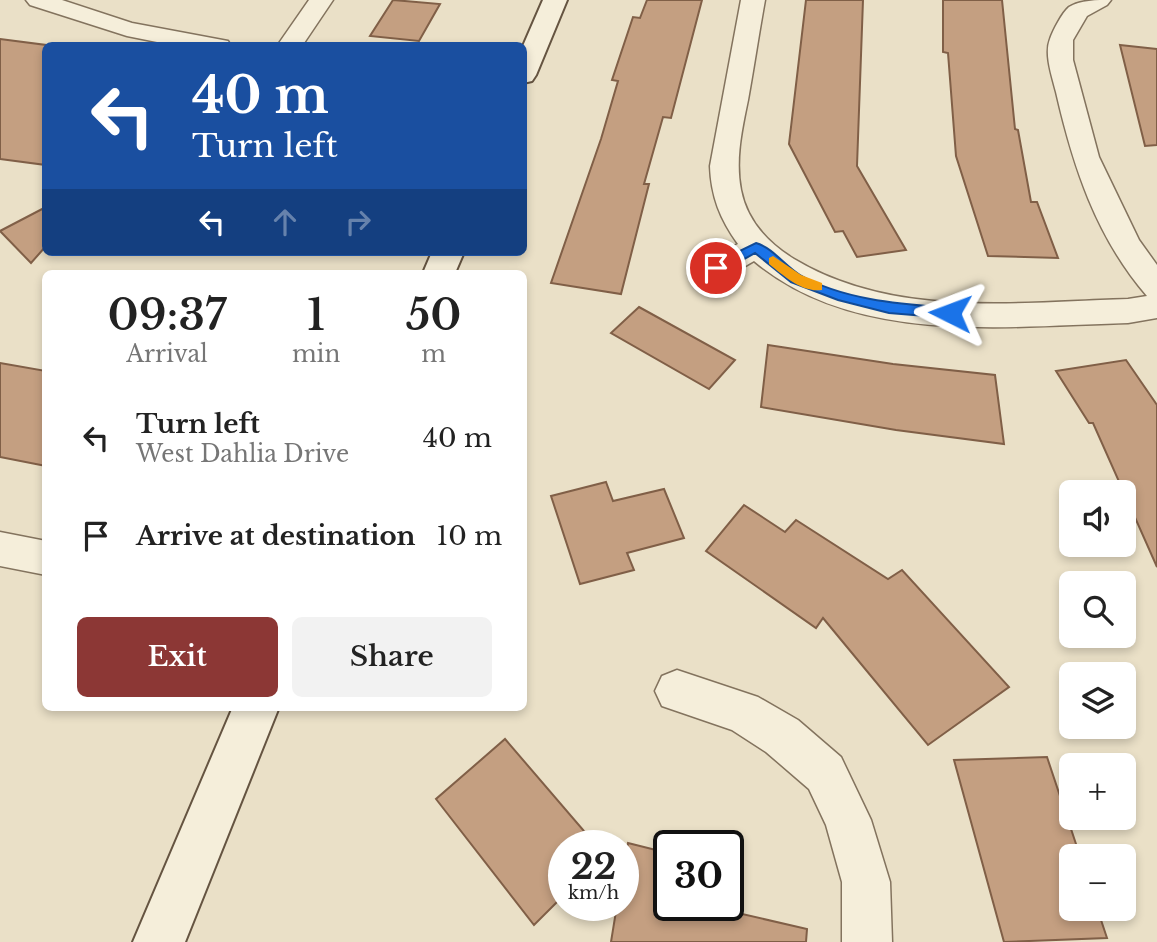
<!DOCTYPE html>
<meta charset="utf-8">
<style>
body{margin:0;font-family:"Libre Baskerville",serif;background:#f2f2f2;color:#222;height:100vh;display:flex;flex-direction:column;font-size:26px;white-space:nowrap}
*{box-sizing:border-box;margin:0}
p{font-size:23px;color:#767676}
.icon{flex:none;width:38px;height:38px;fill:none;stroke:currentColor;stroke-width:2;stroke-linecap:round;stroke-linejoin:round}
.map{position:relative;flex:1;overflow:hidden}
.sheet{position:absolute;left:42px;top:270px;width:485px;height:441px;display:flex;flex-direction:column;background:#fff;border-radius:10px;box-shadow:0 4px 10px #0003}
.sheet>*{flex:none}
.banner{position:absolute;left:42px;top:42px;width:485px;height:214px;border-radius:10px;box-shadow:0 4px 10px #0003;background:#1a4fa0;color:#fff;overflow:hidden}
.tools{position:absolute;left:1059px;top:480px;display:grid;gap:14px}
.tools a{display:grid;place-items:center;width:77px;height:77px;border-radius:10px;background:#fff;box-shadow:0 4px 10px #0003;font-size:35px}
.speed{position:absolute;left:548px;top:830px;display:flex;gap:14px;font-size:35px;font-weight:700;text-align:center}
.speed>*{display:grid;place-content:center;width:91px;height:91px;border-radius:50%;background:#fff;box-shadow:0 4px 10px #0003;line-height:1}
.speed small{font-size:18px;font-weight:400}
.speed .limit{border:4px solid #111;border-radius:10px;background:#fff;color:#111}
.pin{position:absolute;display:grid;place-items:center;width:60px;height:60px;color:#fff;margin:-30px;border:4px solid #fff;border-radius:50%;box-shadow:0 2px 7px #0007}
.me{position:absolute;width:77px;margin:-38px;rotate:273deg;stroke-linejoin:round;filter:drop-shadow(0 0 5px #0008)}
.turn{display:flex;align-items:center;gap:24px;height:147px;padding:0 35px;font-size:32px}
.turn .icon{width:91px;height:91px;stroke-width:2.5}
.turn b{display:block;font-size:49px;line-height:60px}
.lanes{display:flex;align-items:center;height:66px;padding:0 35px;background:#0003;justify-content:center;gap:35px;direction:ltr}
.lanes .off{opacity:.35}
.eta{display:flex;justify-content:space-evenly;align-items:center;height:119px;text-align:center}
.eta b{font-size:42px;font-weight:600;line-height:49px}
.cta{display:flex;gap:14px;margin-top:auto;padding:14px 35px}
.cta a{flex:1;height:80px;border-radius:10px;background:#8c3735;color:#fff;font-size:28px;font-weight:600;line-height:80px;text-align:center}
.cta a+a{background:#f2f2f2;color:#222}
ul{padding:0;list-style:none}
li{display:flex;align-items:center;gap:21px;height:98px;padding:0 35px}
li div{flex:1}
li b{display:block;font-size:26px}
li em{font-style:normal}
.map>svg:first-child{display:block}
</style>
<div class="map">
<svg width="1157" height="942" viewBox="0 0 1157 942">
<rect width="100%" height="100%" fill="#eae0c7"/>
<path fill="#c49f81" stroke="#805f47" stroke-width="2" d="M393,0L440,4L419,41L370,36Z
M647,0H702L671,118L663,117L644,184H649L621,294L551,283L601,139L618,81L612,80L633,17L640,18Z
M806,0H863L857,166L906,250L857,257L843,231L835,232L789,144Z
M943,0H1002L1015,129L1018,130L1031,202H1037L1058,258L988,256L956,156L948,53L943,52Z
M0,39L46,45V165L0,159Z
M1120,45L1157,49V145L1145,146Z
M46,207V246L31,263L0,231Z
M639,307L735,360L709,389L611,333Z
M768,345L893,364L995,375L1004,444L896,430L761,407Z
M1126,360L1157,405V567L1093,423H1089L1056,371Z
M0,363L46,371V466L0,457Z
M606,482L613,501L664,489L684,538L627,553L634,570L580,584L551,496Z
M744,505L785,532L796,520L888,579L902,570L1009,687L928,745L823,618L816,628L706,551Z
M505,739L596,845H564V895L534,925L436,799Z
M1047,757L1080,856H1071V908H1097L1107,938L1004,942L954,760Z
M628,843L668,853V905H703L807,929L806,942H611L617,905H623V871Z"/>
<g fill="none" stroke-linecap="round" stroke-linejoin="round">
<defs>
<path id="street" d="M26,0H62L132,23L228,41L231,46H177L127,36L30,5Z
M309,0H333L302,46H277Z
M741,0H765C759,33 754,67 748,100C742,129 735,160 741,190C747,221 768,243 794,259C894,319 1017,302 1128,299L1147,296C1096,237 1073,166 1056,92C1052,76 1044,54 1050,39C1053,30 1062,13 1069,7C1080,0 1097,0 1111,0L1107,5L1087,16L1073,40V60L1099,157L1139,240L1157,265V318L1128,323C1006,326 855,346 754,261C738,270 724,281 705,276L701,268L705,260L738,244C720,219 711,196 710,166Z
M0,532L46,541V575L0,566Z
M677,670L758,697L798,720L841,757L871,820L890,882L892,942H842V882L826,825L809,789L766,752L732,730L662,706L655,691L662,676Z"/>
<path id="secondary" d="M543,0H567L536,75L532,81L523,83V46Z
M432,252H464L455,273H423Z
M233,707H279L185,942H133Z"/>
</defs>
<use href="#street" stroke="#83735e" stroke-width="3"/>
<use href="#secondary" stroke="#655441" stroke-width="4"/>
<use href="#street" fill="#f5eeda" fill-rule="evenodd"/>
<use href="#secondary" fill="#f5eeda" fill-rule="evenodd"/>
</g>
<path fill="#1a73e8" stroke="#114b97" stroke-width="2" d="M756,243C773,248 785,266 800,275C843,300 901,304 950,308L957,313L950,318L889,313L838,300L791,282L755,253L721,272H711V265Z"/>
<path fill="#f59e0b" d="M773,256L801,275L822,283V290C802,293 783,275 769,264V258Z"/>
</svg>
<div class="tools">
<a><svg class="icon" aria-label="sound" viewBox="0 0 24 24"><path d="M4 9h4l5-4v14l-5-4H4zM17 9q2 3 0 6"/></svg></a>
<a><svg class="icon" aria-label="search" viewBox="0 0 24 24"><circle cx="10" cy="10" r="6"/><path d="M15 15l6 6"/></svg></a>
<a><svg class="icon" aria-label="layers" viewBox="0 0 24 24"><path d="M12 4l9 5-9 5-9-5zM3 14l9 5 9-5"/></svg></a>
<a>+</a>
<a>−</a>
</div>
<div class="speed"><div>22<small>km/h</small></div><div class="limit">30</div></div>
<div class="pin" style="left:716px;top:268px;background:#d93025"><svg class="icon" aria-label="arrive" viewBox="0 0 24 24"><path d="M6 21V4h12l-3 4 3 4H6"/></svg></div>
<svg class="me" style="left:950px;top:313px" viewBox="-20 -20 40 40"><path d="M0-17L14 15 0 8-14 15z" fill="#1a73e8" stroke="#fff" stroke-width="4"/></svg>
<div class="banner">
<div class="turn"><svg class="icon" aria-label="left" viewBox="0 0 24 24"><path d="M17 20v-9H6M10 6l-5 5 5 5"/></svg><div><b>40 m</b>Turn left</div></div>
<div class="lanes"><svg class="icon" aria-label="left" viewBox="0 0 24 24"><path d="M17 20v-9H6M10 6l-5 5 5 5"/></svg><svg class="icon off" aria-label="ahead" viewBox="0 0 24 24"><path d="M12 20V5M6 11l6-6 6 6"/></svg><svg class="icon off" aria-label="right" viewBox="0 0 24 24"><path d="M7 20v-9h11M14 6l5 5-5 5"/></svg></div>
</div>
<section class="sheet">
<div class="eta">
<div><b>09:37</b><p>Arrival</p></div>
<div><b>1</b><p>min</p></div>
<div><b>50</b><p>m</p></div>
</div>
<ul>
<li><svg class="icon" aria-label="left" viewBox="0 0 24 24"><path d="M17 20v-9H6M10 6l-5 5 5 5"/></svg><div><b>Turn left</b><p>West Dahlia Drive</p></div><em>40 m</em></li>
<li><svg class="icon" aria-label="arrive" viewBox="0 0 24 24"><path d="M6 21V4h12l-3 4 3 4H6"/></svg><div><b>Arrive at destination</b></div><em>10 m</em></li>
</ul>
<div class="cta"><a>Exit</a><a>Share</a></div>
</section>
</div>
